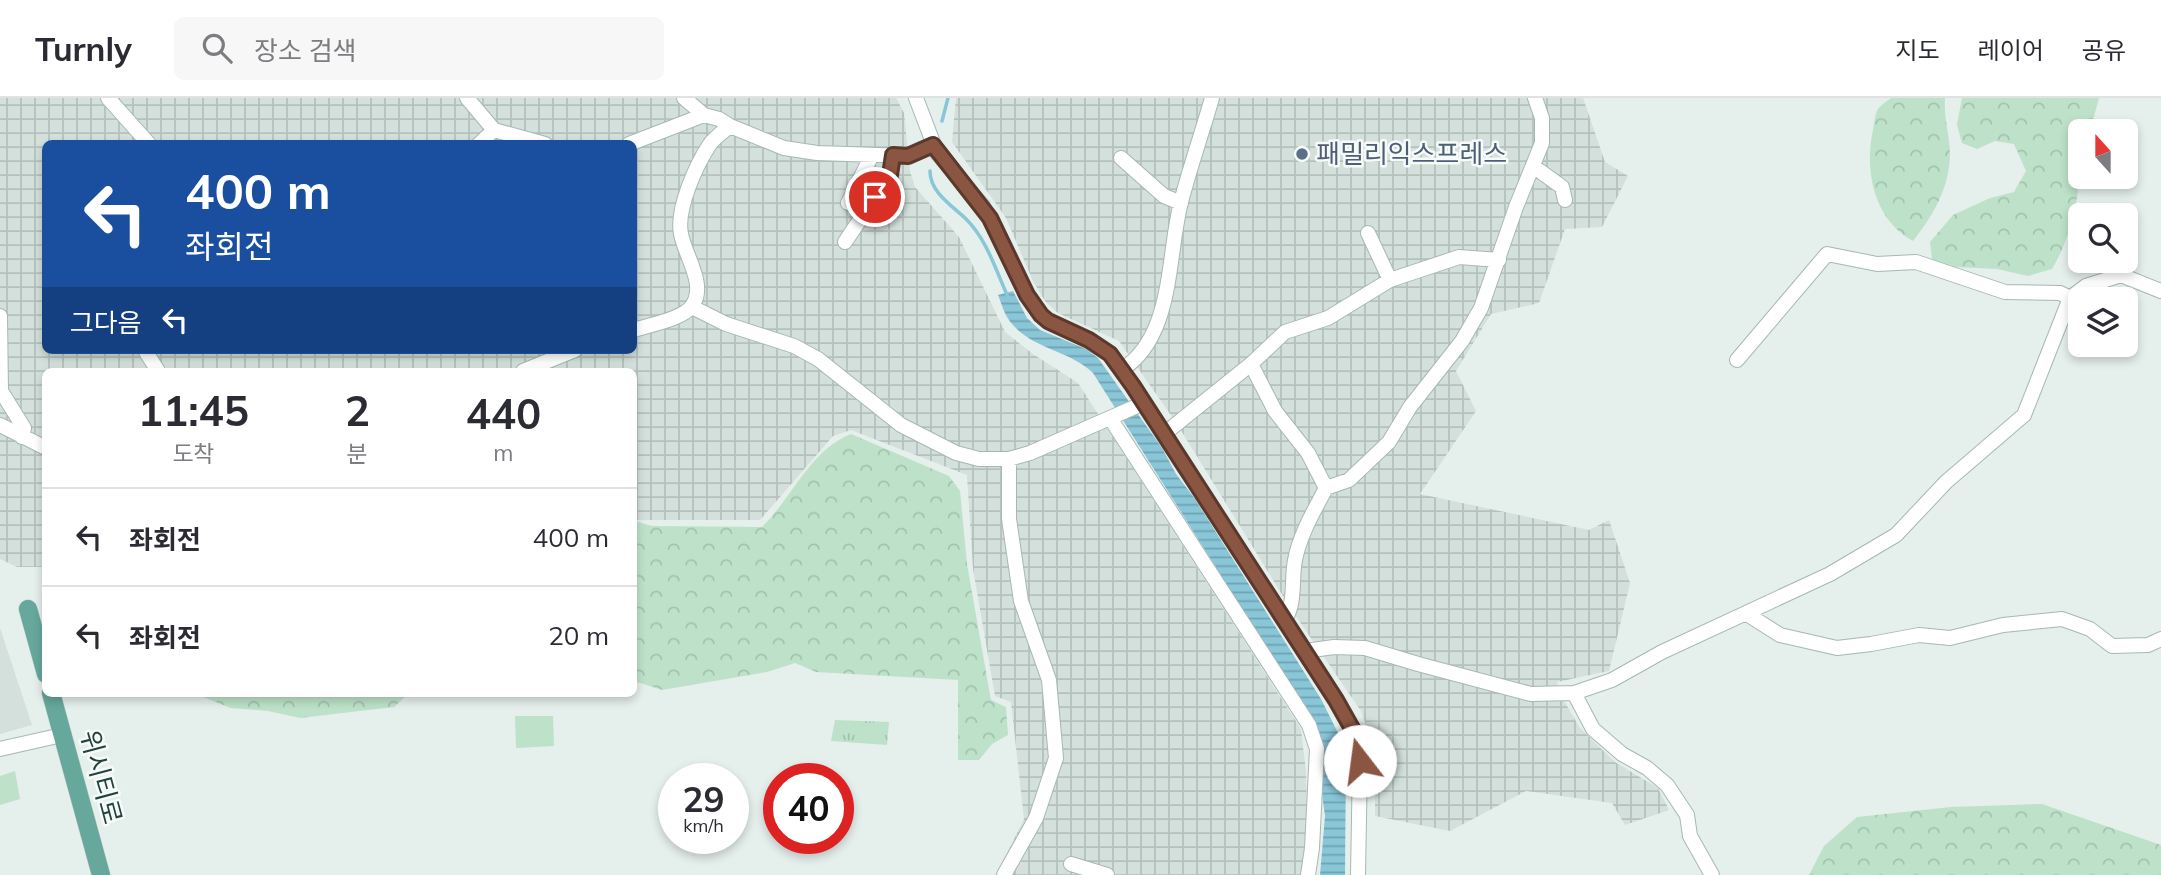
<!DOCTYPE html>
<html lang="ko">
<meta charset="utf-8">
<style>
body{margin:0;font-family:Mulish,"Noto Sans KR",sans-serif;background:#f7f7f7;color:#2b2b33;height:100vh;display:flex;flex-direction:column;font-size:26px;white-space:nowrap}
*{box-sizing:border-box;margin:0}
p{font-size:23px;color:#7c7c81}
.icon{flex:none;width:38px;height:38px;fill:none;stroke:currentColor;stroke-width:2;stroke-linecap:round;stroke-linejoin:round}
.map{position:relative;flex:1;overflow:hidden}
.drawer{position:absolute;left:42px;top:270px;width:595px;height:329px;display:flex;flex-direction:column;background:#fff;border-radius:10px;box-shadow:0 4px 10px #0003}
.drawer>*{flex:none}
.hud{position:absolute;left:42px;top:42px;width:595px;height:214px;border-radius:10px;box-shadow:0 4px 10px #0003;background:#1a4fa0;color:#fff;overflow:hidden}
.needle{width:46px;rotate:339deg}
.fabs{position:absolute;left:2068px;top:21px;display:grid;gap:14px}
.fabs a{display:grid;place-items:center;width:70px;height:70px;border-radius:10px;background:#fff;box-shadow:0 4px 10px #0003;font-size:35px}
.speed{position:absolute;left:658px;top:665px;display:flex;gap:14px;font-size:35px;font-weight:700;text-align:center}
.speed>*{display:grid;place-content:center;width:91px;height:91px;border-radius:50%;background:#fff;box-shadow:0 4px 10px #0003;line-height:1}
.speed small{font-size:18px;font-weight:400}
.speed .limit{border:10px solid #d22;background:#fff;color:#111}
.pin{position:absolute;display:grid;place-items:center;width:60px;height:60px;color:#fff;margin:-30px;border:4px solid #fff;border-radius:50%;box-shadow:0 2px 7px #0007}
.me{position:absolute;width:77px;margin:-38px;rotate:345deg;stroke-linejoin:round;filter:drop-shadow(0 0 5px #0008)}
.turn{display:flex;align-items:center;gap:24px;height:147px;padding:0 28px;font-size:32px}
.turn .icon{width:91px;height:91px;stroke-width:2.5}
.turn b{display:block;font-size:49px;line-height:60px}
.then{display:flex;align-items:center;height:66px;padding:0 28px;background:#0003;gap:14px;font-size:26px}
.eta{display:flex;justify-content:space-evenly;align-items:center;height:119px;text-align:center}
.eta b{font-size:42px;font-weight:700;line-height:49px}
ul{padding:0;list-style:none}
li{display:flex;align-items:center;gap:21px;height:98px;padding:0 28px;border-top:2px solid #e1e1e2}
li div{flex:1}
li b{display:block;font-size:26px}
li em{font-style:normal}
header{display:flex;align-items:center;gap:42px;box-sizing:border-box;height:98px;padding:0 35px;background:#fff;border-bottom:2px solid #e1e1e2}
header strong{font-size:33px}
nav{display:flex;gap:38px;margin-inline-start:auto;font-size:24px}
.search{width:490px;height:63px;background:#f7f7f7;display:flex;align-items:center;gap:18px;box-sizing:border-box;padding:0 24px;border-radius:10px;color:#7c7c81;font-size:26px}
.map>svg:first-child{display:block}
</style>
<header>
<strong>Turnly</strong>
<div class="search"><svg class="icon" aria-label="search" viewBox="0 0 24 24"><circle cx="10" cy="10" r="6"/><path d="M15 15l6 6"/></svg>장소 검색</div>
<nav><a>지도</a><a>레이어</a><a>공유</a></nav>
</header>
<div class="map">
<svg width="2161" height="777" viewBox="0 0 2161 777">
<defs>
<pattern id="industrial-grid" width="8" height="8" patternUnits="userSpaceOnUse" patternTransform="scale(1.75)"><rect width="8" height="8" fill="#d3e0db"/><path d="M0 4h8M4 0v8" fill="none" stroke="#b5c1bd"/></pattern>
<pattern id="forest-crowns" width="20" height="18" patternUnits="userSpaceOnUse" patternTransform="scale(1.75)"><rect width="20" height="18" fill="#bde2c9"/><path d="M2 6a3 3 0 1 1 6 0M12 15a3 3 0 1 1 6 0" fill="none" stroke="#a2c3ae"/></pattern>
<pattern id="park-tufts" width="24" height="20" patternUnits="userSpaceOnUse" patternTransform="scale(1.75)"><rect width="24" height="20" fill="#bde2c9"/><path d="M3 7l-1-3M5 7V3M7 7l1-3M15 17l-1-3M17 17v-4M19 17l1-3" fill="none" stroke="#a2c3ae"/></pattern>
<pattern id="water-rules" width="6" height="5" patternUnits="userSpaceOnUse" patternTransform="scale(1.75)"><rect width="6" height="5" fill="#89c6d8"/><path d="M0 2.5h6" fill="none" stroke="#70a2b0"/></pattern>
</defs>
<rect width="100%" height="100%" fill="#e5efec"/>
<path fill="#d3e0db" d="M0,530L32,627L0,636Z"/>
<path fill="url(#industrial-grid)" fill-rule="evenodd" d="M0,0H896L904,15L910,73L915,89L959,139L1005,234L1033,256L1078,285L1301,631L1306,674L1307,713L1302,777H996L1024,721L1011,604L995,598L973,471L967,377L851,332L833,338L760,422H634V273H46L45,469H17L0,461ZM46,46H634V252H46Z
M956,0H1583L1605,64L1628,78L1602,129L1565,131L1539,205L1491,216L1456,273L1476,313L1420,396L1589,432L1609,422L1630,485L1609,573L1557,584L1560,596L1580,630L1615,664L1658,690L1669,712L1625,727L1612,705L1526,693L1450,733L1375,718V673L1372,645L1361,613L1291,511L1177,326L1119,243L1058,215L1045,203L1033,183L1006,120L952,44Z"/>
<path fill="url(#forest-crowns)" d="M1891,0H1945C1944,17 1947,27 1949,43C1954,82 1936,114 1913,143C1874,122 1864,73 1873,32C1874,26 1875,16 1878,11C1881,7 1887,3 1891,0Z
M1962,0H2099L2090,33H2081C2081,83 2078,127 2052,171L2028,178L1997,171L1956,169L1932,161L1930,144L1953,117L1990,100L2014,94L2026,73L2014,46L1995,43L1977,51L1962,45L1957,27Z
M851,336L949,378L960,393L967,466L989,591L991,602L1006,609L1008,637L992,646L979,662H958V582L816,574L795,565L767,574L662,592L634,583V423L652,428L762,429C792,400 810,352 851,336Z
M193,595H409L394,609L300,620L268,613L231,610Z
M2042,706L2161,747V777H1809L1824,748L1857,719L1951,709Z"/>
<path fill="url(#park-tufts)" d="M835,622L889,624L887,647L831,643Z"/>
<path fill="#bde2c9" d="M515,618H553L554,648L516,650Z
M15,673L20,701L0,707V678Z"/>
<path fill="url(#water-rules)" d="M1013,193L1027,220L1040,232L1086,251L1098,260L1162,350L1176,376L1195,401L1321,601L1341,641L1346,658L1345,777H1320L1325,718L1322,696L1324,654L1314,624L1093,275C1071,253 1034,251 1013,227C1005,219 1002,207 998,197Z"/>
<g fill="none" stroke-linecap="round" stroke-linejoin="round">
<path stroke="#89c6d8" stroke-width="3.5" d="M942,23L948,0
M930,73C930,94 951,107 965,120C987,141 996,173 1008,199"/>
<defs>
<path id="minor" d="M108,0L149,46
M467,0L494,32L545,46
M684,0L704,17
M916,0L937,55L983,108L1027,197L1041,217L1048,223L1089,242L1109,256L1133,288L1346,619L1358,649L1360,663L1358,777
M479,46L494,32
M629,46L704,17L719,21L730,28L784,50L817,55L908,58L933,47
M1121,60L1164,98L1181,105
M1533,68L1562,89L1565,102
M848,105L872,57
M1368,135L1390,182
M845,144L890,77L893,57
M692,209L726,226L794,248L818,261L901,327L956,355L979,361H1009L1030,355L1144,305
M0,218L1,293L24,330L22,339
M634,232C649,227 683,221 692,208C707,187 685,158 681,136C676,111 696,67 710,46C715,39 724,33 730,28
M146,254L158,273
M1737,262L1827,156L1877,166L1916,164L2005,194L2060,195L2070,200
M1251,266L1275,313L1308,355L1326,390
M1121,272C1174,240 1167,158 1181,104C1190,69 1202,35 1212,0
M523,273L575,252
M1110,320L1309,627L1317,651L1312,750L1308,777
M0,327L46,350
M1164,336L1251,266L1285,234L1328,220L1390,182L1459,159L1499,162
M1747,516L1780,537L1837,550L1871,546L1919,537L1950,540L2003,527L2062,521L2090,531L2112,548L2148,547L2161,541
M1285,522C1296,503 1291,483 1295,462C1300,436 1314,413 1326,390L1349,382L1389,344L1410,309L1462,243L1481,210L1516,109L1542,45V20L1535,0
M1305,553L1334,549L1365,550L1418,566L1531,596L1574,595L1612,582L1662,554L1830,476L1896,437L1946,384L2024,317L2070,200L2086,188L2121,177L2161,193
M1574,595L1593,631L1622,656L1647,670L1667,687L1687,717L1690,738L1712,777
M0,651L62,637
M1071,766L1107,777
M1004,777L1036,720L1056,660L1049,582L1021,503L1009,421V361"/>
<path id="major" d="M28,511L46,576
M51,595L101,777"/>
</defs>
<use href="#minor" stroke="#a7b8b4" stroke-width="16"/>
<use href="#major" stroke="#c1cbc9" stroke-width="19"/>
<use href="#minor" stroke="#fff" stroke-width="14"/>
<use href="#major" stroke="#66a89c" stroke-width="18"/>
</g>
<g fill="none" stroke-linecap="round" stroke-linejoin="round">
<defs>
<path id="route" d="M875,99L890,77L893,57L908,58L933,47L990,120L1027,197L1041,217L1048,223L1089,242L1110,256L1133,288L1336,602L1354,634L1360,663"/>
</defs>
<use href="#route" stroke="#5a382b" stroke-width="18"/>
<use href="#route" stroke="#8a5642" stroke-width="12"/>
</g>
<circle fill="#5c6f8a" stroke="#f6fbf9" stroke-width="2.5" cx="1302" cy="56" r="7"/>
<g text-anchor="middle" stroke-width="5" stroke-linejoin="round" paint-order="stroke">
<g font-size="26" fill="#4e5e75" stroke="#f6fbf9" text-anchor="start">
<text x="1316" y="65">패밀리익스프레스</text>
</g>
<g font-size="26" fill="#22443d" stroke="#f6fbf9">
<text transform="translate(101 679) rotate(75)" y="9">위시티로</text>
</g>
</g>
</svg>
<div class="fabs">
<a><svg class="needle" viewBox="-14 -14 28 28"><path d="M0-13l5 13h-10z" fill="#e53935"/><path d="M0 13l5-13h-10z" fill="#7c7c81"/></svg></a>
<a><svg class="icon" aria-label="search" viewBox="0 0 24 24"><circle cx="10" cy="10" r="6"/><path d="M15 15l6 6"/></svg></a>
<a><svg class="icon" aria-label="layers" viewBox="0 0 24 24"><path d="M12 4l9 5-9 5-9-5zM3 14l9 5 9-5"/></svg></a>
</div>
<div class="speed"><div>29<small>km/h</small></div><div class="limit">40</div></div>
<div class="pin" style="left:875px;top:99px;background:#d93025"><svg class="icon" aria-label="arrive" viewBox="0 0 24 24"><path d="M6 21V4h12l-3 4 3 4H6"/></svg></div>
<svg class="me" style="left:1360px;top:663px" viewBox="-20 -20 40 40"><circle r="19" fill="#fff"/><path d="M0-13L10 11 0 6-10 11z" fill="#8a5642"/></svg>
<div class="hud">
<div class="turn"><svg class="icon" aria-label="left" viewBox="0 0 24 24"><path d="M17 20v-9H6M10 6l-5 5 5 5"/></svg><div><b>400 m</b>좌회전</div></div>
<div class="then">그다음<svg class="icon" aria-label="left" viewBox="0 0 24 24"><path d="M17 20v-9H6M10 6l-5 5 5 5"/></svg></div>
</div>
<section class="drawer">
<div class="eta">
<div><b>11:45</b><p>도착</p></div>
<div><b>2</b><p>분</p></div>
<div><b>440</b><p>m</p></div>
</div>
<ul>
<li><svg class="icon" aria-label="left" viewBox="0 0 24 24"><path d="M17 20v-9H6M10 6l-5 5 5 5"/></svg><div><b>좌회전</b></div><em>400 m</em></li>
<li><svg class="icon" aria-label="left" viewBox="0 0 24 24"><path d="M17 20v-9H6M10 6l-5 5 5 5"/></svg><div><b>좌회전</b></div><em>20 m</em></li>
</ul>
</section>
</div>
